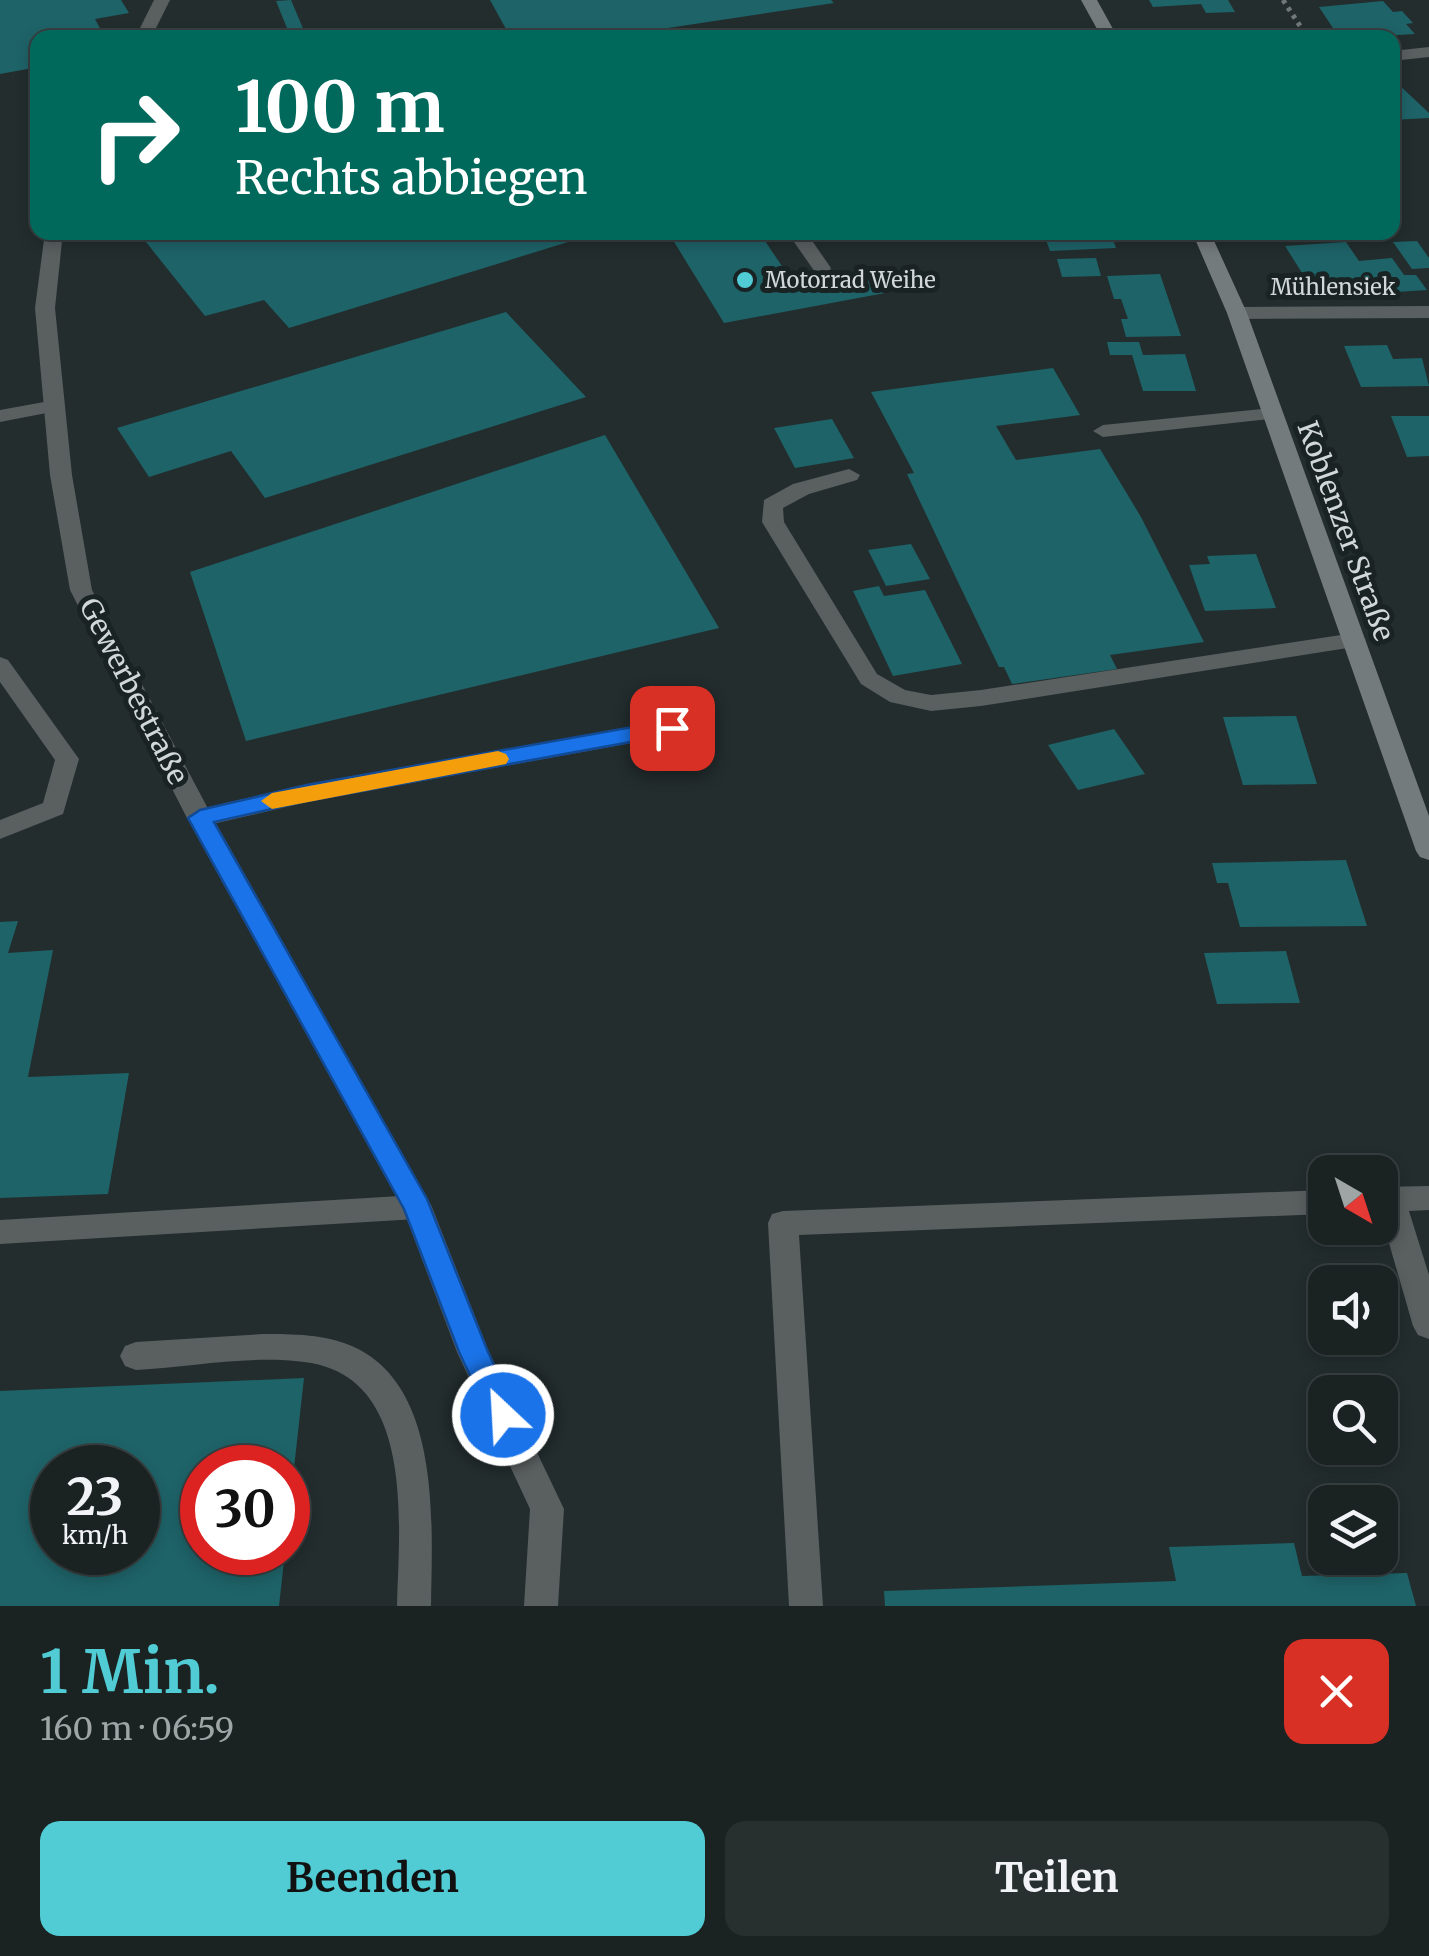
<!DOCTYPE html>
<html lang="de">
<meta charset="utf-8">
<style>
body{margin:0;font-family:Merriweather,serif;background:#272f2f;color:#f1f3f6;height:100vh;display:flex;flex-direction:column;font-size:38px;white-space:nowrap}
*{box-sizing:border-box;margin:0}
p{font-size:32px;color:#9fa4a5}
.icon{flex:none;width:55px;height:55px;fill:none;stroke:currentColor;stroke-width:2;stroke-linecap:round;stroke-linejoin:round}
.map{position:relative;height:1606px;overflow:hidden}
.side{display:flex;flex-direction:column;background:#1a2222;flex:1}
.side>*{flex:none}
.guide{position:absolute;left:30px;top:30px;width:1370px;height:210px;border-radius:20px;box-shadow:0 5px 15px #0003,0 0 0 2px #383f40;background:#00695c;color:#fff;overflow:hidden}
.needle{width:65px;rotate:141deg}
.tools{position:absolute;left:1308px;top:1155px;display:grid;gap:20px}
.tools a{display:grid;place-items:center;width:90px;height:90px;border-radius:20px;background:#1a2222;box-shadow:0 5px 15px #0003,0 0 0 2px #383f40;font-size:50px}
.speed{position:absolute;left:30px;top:1445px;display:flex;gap:20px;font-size:50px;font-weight:700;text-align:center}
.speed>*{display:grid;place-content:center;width:130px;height:130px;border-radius:50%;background:#1a2222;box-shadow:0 5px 15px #0003,0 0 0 2px #383f40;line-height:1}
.speed small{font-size:25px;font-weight:400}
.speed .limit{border:15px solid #d22;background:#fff;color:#111}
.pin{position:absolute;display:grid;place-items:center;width:85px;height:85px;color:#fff;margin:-42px;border-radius:20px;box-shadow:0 5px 15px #0006}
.me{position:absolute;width:110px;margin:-55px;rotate:335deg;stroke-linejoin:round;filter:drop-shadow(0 0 8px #0008)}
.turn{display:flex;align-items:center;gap:35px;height:210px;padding:0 40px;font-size:45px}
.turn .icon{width:130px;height:130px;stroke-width:2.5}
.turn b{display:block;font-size:70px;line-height:85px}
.round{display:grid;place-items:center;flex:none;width:105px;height:105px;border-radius:20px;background:#272f2f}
.summary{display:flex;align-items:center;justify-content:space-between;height:170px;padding:0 40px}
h1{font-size:60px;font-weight:700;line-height:75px;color:#51ccd4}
.button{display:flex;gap:20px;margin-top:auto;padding:20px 40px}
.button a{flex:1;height:115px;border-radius:20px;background:#51ccd4;color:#111;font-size:40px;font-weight:700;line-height:115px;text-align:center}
.button a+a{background:#272f2f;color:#f1f3f6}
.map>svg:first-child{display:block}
</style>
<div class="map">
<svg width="1429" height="1606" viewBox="0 0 1429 1606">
<rect width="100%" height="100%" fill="#232d2e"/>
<path fill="#1e6368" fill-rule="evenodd" d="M0,0H121L129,13L95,19L105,38H38V67L0,74Z
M291,0L307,38H291L276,1Z
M490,0H831L834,3L602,38H511Z
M1149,0H1228L1235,12L1206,13L1201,4L1153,7Z
M1383,1L1393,12L1402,11L1413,23L1406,24L1415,34L1348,38L1341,30L1335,31L1319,7Z
M986,31L989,38H924V34Z
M1397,83L1429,113V118L1392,120V84Z
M138,232H562L568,242L289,328L264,300L205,316Z
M668,232H759L796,287L871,274L885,293L724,323Z
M1043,232H1110L1116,248L1050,251Z
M1417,241L1429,258V268L1412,269L1393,242Z
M1346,242L1359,261L1392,258L1404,275H1416L1427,290L1396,292L1386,278L1309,284L1285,246Z
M1096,258L1101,276L1062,277L1057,259Z
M1160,274L1181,336L1126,337L1121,319H1128L1121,299H1114L1107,276Z
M506,312L586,397L265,498L231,451L149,477L117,428Z
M1107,342H1139L1143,355L1185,354L1196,391H1143L1132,355H1110Z
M1387,345L1393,359L1422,358L1429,386L1361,387L1344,346Z
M1053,368L1080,415L996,426L1016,460L1100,449L1141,517L1204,642L1110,655L1117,669L1012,684L1004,667H999L958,582L907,474L914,473L871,392Z
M1391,416H1429V456L1407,457Z
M832,419L854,458L795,468L774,428Z
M605,435L719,628L246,741L190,572Z
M911,544L930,579L886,586L868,550Z
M1256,554L1276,608L1205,611L1189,565L1210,564L1207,556Z
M879,586L884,596L925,590L962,664L893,676L853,591Z
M1296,716L1317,784L1243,785L1223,717Z
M1114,729L1145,774L1078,790L1048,745Z
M1346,860L1367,926L1240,927L1228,883H1217L1212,863Z
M18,921L8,953L53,950L28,1077L129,1073L108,1194L0,1198V922Z
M1286,951L1300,1003L1217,1004L1204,953Z
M304,1378L290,1504L288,1468H202V1552H285L279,1606H0V1391ZM52,1468H138V1552H52Z
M1294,1543L1302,1576L1407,1573L1416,1606H885L884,1591L1176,1581L1169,1547Z"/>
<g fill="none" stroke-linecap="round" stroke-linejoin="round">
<path stroke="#707879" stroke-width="5" stroke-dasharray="4 5" stroke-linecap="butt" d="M1283,0L1308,38"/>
<path fill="#5a5f5f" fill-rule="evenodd" d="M787,232H806L831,268L829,272H815Z
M55,400L62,402V410L0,422V410Z
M1273,408L1280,410L1283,414L1280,418L1103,437L1093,431L1103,425Z
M849,469L860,475L857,480L809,494L783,508L784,522L877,674L905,690L931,695L981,690L1354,633L1366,640L1354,647L981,706L931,711L890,702L861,684L762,522L764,500L793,484Z
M0,657L8,660L79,759L63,814L0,839V820L43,803L55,760L0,682Z
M672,720L681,722L684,728L681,734L307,802L200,827L187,818L200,809L307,784Z
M1429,1186V1210L1409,1211L1429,1275V1339L1418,1335L1413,1326L1380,1212V1187Z
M1325,1190V1214L799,1235L823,1606H789L768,1223L772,1214L783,1211Z
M417,1195L427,1198L432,1207L427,1216L417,1219L0,1244V1220Z
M263,1334C293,1334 326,1334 354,1347C442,1387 432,1526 431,1606H397C399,1524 416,1375 304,1362C250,1355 191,1367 136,1370L125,1366L120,1356L125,1346L136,1342Z"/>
<path fill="#5a5f5f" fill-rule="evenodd" d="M154,0H170L151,38H135Z
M1429,47V57L1392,61V51Z
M45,232H63L55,308L72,475L92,590L213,818L432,1207L489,1352L564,1509L558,1606H524L530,1509L457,1352L403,1209L187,818L70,590L50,475L35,308Z
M1429,306V318L1237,319L1227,313L1237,307Z"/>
<path fill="#747b7c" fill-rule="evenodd" d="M1081,0H1097L1118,38H1102Z
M1192,232H1210L1247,313L1429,816V860L1420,857L1416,851L1227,313Z"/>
</g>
<path fill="#1a73e8" stroke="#114b97" stroke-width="2.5" d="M672,720L680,723L683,728L680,733L307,801L214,822L427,1199L488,1352L518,1415L513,1424L503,1428L493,1424L459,1352L404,1209L188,818L200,810L307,785Z"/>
<path fill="#f59e0b" d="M498,751L506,754L509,759L506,764L272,809L261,801L272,793Z"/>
<circle fill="#51ccd4" stroke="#1a2324" stroke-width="4" cx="745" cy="280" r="10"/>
<g text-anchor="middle" stroke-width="10" stroke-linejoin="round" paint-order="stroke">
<g font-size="22" fill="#d2d8d9" stroke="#1a2324" text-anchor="start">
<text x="765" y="288">Motorrad Weihe</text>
</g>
<g font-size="22" fill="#d2d8d9" stroke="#1a2324">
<text x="1333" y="295">Mühlensiek</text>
</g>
<g font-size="28" fill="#d2d8d9" stroke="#1a2324">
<text transform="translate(1346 531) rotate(70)" y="10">Koblenzer Straße</text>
<text transform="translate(134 691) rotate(63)" y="10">Gewerbestraße</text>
</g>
</g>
</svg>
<div class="tools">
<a><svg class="needle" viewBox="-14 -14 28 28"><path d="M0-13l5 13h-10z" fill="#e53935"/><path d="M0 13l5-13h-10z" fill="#9fa4a5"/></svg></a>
<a><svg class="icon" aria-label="sound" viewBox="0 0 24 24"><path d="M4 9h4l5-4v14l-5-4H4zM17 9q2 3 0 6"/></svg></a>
<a><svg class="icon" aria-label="search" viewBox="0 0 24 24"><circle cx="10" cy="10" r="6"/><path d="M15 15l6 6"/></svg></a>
<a><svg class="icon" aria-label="layers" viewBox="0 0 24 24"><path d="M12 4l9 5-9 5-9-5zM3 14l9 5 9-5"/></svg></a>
</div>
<div class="speed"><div>23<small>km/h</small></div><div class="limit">30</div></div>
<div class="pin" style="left:672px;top:728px;background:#d93025"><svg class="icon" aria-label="arrive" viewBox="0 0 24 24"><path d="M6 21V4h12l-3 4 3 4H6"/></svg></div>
<svg class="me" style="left:503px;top:1415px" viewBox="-20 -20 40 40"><circle r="17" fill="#1a73e8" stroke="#fff" stroke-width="3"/><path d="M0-11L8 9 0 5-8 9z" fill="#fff"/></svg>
<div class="guide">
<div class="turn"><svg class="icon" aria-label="right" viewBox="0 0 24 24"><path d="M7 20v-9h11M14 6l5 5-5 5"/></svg><div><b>100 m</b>Rechts abbiegen</div></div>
</div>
</div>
<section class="side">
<div class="summary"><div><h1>1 Min.</h1><p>160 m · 06:59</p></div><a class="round" style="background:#d93025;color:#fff"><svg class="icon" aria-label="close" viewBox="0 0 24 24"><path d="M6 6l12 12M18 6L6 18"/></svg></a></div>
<div class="button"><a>Beenden</a><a>Teilen</a></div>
</section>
